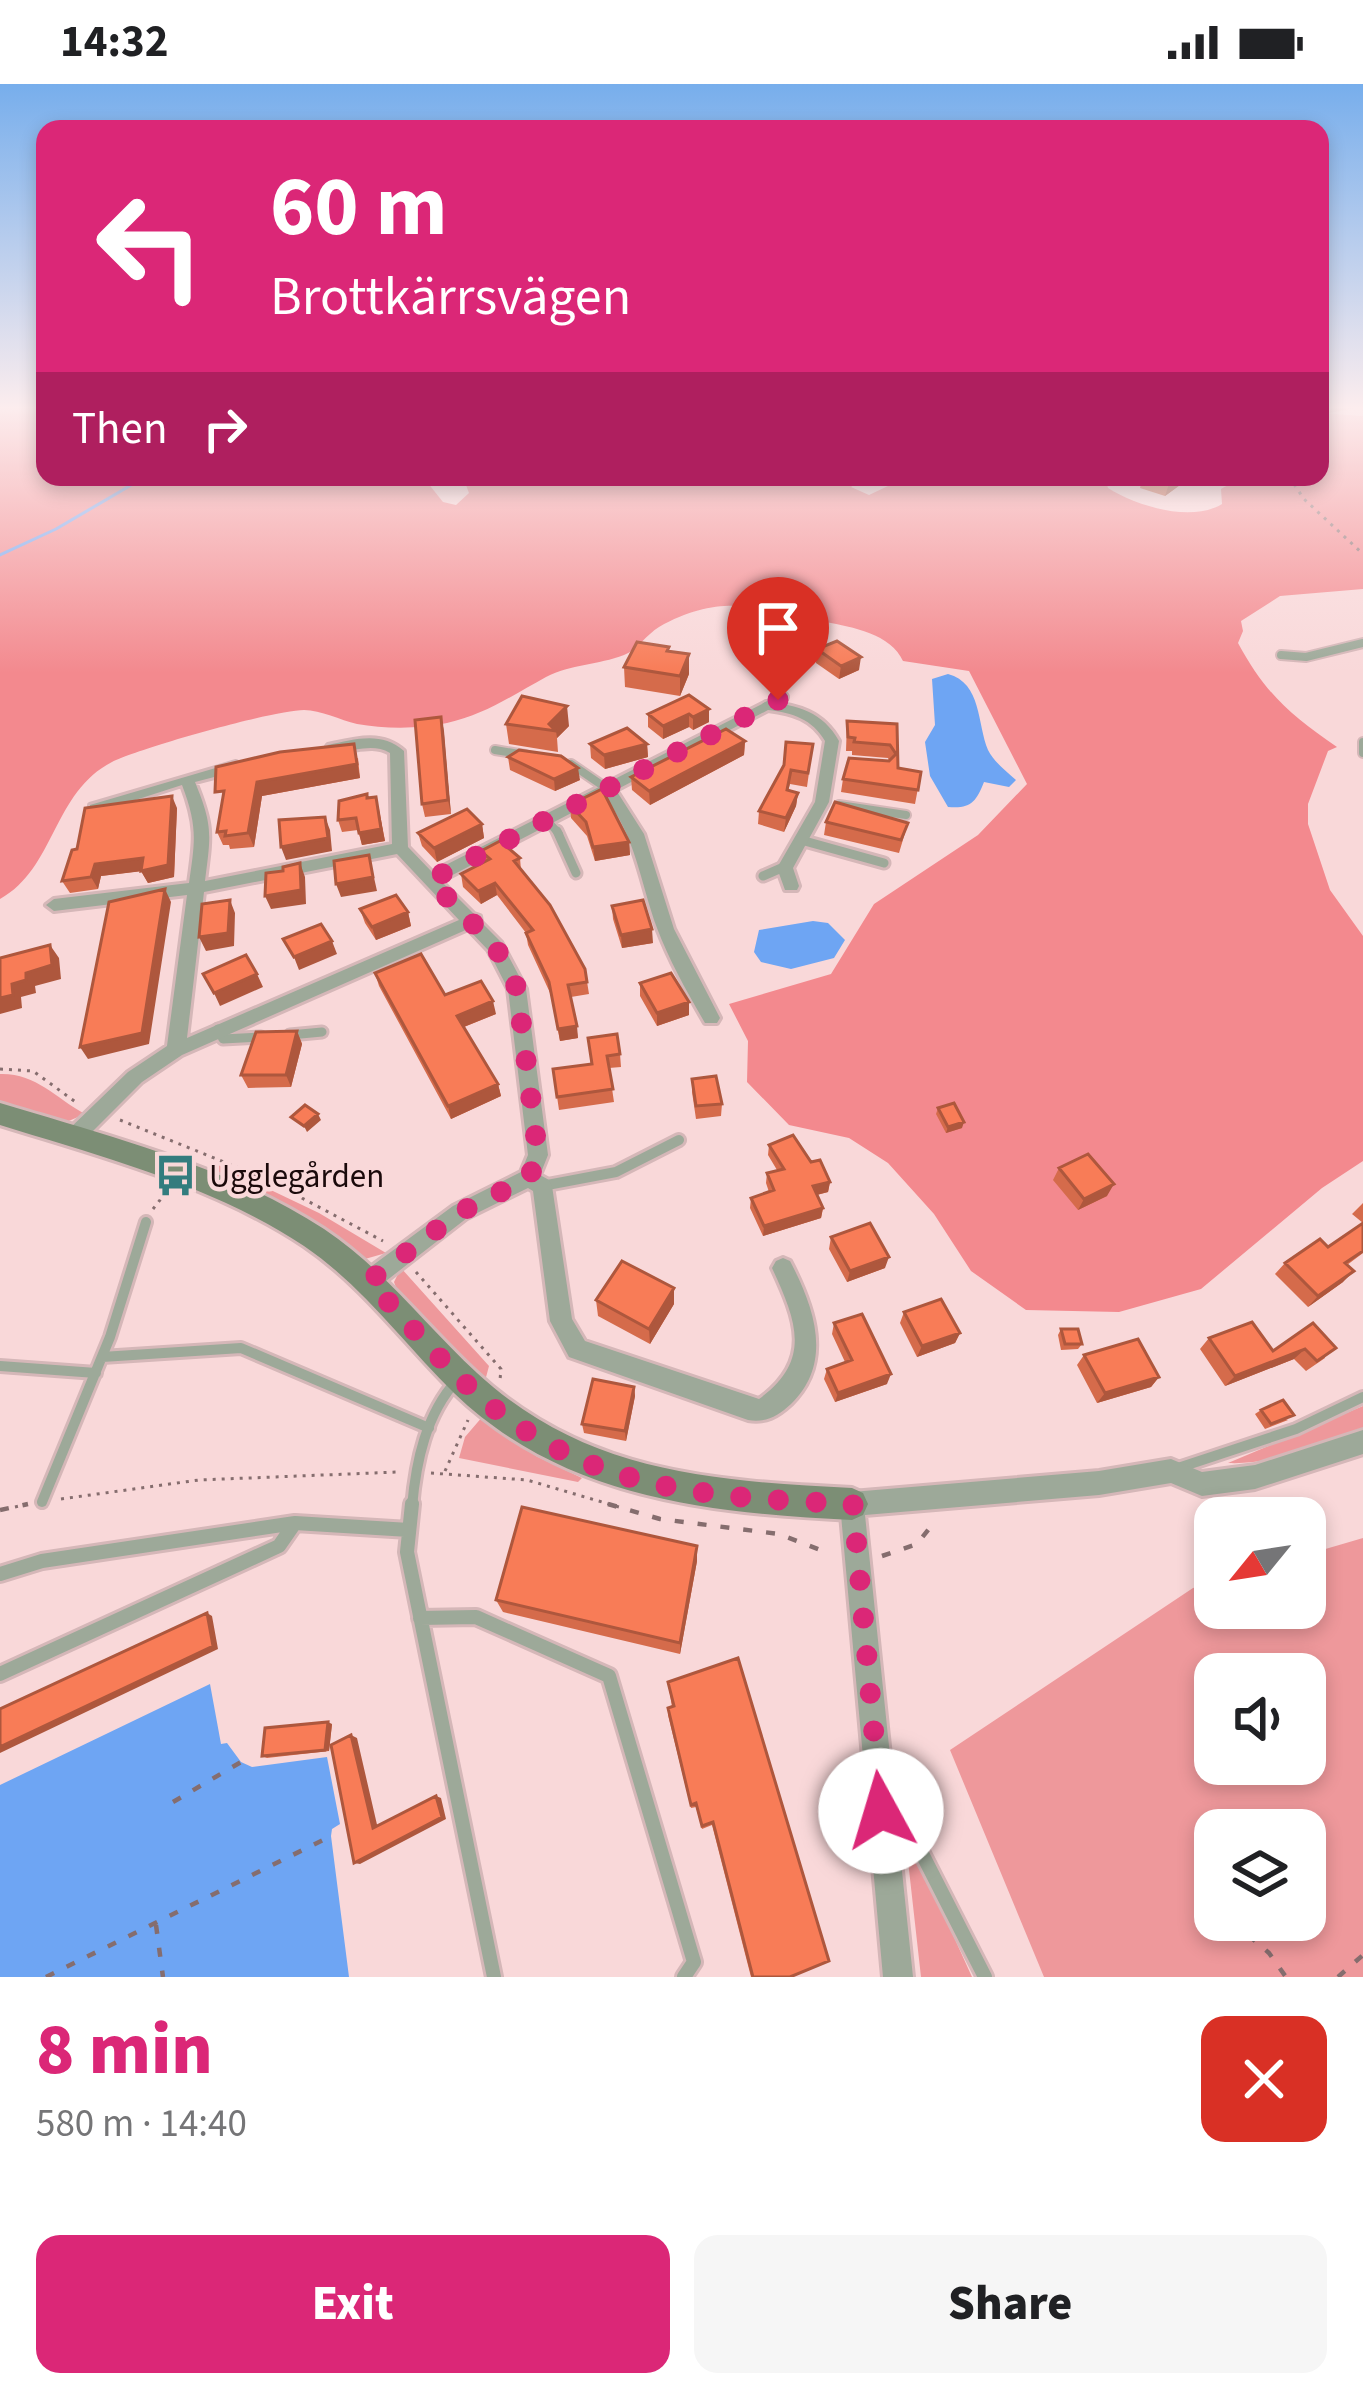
<!DOCTYPE html>
<meta charset="utf-8">
<style>
body{margin:0;font-family:"Source Sans 3",sans-serif;background:#f6f6f6;color:#202124;height:100vh;display:flex;flex-direction:column;font-size:45px;white-space:nowrap}
*{box-sizing:border-box;margin:0}
p{font-size:39px;color:#757577}
.icon{flex:none;width:66px;height:66px;fill:none;stroke:currentColor;stroke-width:2;stroke-linecap:round;stroke-linejoin:round}
.map{position:relative;height:1893px;overflow:hidden}
.drawer{display:flex;flex-direction:column;background:#fff;flex:1}
.drawer>*{flex:none}
.guide{position:absolute;left:36px;top:36px;width:1293px;height:366px;border-radius:24px;box-shadow:0 6px 18px #0003;background:#db2777;color:#fff;overflow:hidden}
.needle{width:78px;rotate:240deg}
.fabs{position:absolute;left:1194px;top:1413px;display:grid;gap:24px}
.fabs a{display:grid;place-items:center;width:132px;height:132px;border-radius:24px;background:#fff;box-shadow:0 6px 18px #0003;font-size:60px}
.pin{position:absolute;display:grid;place-items:center;width:102px;height:102px;color:#fff;margin:-123px -51px;border-radius:50% 50% 50% 0;rotate:-45deg;box-shadow:0 0 12px #0007}
.pin .icon{rotate:45deg}
.me{position:absolute;width:132px;margin:-66px;rotate:354deg;stroke-linejoin:round;filter:drop-shadow(0 0 9px #0008)}
.turn{display:flex;align-items:center;gap:42px;height:252px;padding:0 36px;font-size:54px}
.turn .icon{width:156px;height:156px;stroke-width:2.5}
.turn b{display:block;font-size:84px;line-height:102px}
.then{display:flex;align-items:center;height:114px;padding:0 36px;background:#0003;gap:24px;font-size:45px}
.round{display:grid;place-items:center;flex:none;width:126px;height:126px;border-radius:24px;background:#f6f6f6}
.head{display:flex;align-items:center;justify-content:space-between;height:204px;padding:0 36px}
h1{font-size:72px;font-weight:800;line-height:90px;color:#db2777}
.primary-button{display:flex;gap:24px;margin-top:auto;padding:24px 36px}
.primary-button a{flex:1;height:138px;border-radius:24px;background:#db2777;color:#fff;font-size:48px;font-weight:800;line-height:138px;text-align:center}
.primary-button a+a{background:#f6f6f6;color:#202124}
.status{display:flex;justify-content:space-between;align-items:center;height:84px;padding:0 60px;background:#fff;direction:ltr}
.status svg{height:33px;fill:currentColor}
.map>svg:first-child{display:block}
</style>
<div class="status"><b>14:32</b><svg viewBox="0 0 49 12"><path d="M0 12V9h3v3zM5 12V6h3v6zM10 12V3h3v9zM15 12V0h3v12zM26 1h20v11H26zM47 4h2v5h-2z"/></svg></div>
<div class="map">
<svg width="1363" height="1893" viewBox="0 0 1363 1893">
<rect width="100%" height="100%" fill="#f9d8d9"/>
<path fill="#ee989b" fill-rule="evenodd" d="M0,990C36,989 54,1013 85,1030L64,1039L0,1019Z
M218,1081L319,1129L386,1169L365,1175L290,1123L213,1089Z
M401,1184L489,1282L485,1297L398,1209L394,1198Z
M1363,1322V1345C1323,1362 1271,1381 1228,1379Z
M483,1332L536,1372L582,1394L578,1398L459,1374L465,1353Z
M1363,1454V1893H1044L950,1666L1193,1504L1215,1498V1524H1305V1471ZM1215,1590H1305V1680H1215ZM1215,1746H1305V1836H1215Z
M906,1759L912,1760L972,1893H921Z"/>
<path fill="#f3898e" d="M0,324H45V393H423L443,418L456,421L469,409L463,393H864L851,403L869,411L907,393H1105L1108,404C1137,422 1191,439 1222,420L1221,405C1242,392 1258,403 1280,400C1295,399 1304,393 1320,393V329L1363,332V505L1280,512L1241,537L1243,547L1238,559C1265,609 1290,631 1337,663L1328,667L1308,720V740L1330,806L1363,852V1077L1322,1104L1201,1205L1119,1228L1026,1226L971,1187L934,1130L888,1079L849,1054L789,1041L747,998L748,957L729,920L831,890L874,820L978,751L1027,700L969,587L903,577C891,550 852,543 826,538C762,525 723,507 659,543C647,550 637,566 624,571C598,581 571,580 546,593C513,611 484,631 447,639C420,645 385,645 357,640C340,636 321,626 304,626C274,626 140,664 112,678C53,708 55,785 0,815Z"/>
<path fill="#6ea5f3" d="M948,590C982,599 977,640 988,666C994,678 1006,687 1016,696L1009,703L984,698C976,718 971,725 948,723L930,692L925,658L935,641L932,595Z
M813,837L828,839L845,856L834,874L791,885L761,878L754,868L759,846Z
M210,1600L221,1660L227,1659L241,1678L252,1683L327,1673L340,1740L332,1745L331,1752L349,1893H0V1701Z"/>
<g fill="none" stroke-linecap="round" stroke-linejoin="round">
<path stroke="#6ea5f3" stroke-width="3" d="M0,471L56,445L145,393"/>
<defs>
<path id="lane-far3" d="M1281,571L1306,573L1363,559
M766,622L784,613
M1363,658V669
M495,666L525,671
M571,680L606,704
M839,721L906,731
M546,735L559,750"/>
<path id="lane-far2" d="M557,747L576,789
M801,756L884,779
M763,792L786,782
M218,945L223,955L261,953
M290,951L322,948"/>
<path id="lane-far1" d="M542,1102L616,1088L679,1056
M102,1273L241,1264L429,1344
M0,1282L96,1289
M1178,1384L1296,1345L1363,1313
M42,1418L110,1253L146,1138
M412,1423C416,1377 426,1330 457,1296"/>
<path id="lane" d="M412,1420L407,1468L494,1893
M0,1490L42,1477L295,1439L409,1446
M420,1534L476,1533L609,1592L694,1878L684,1893
M0,1590L279,1462L295,1439
M889,1705L985,1893"/>
<path id="street" d="M766,618C798,621 823,628 839,657L829,718L793,784L799,802L797,806H785L777,784L815,718L825,657C812,635 793,629 768,626L616,706L644,750L674,845L720,934L717,939H705C687,908 670,878 657,844C640,798 636,752 604,712L441,797L474,830L480,832L481,838L501,858L526,905L548,1071L540,1091L549,1096L552,1102L572,1235L585,1257L759,1315C813,1276 796,1236 772,1184L776,1177L783,1174L790,1177C814,1223 834,1278 791,1320C778,1332 766,1339 748,1336L569,1273L550,1237L533,1107L528,1104L467,1134L377,1204L369,1207L361,1204L358,1197L361,1190L453,1122L521,1088L528,1071L508,905L488,866L468,845L182,971L142,998L80,1060L73,1062L66,1060L63,1054L66,1048L128,988L167,962L187,811L54,827L46,821L54,815L189,799C195,757 198,743 182,701L95,729L90,727V721L236,678L243,683L241,686L195,698C213,742 211,750 205,797L392,760L390,669C368,656 345,674 326,664L328,661C355,655 382,647 404,667L408,763L432,788ZM397,770L459,836L187,954L204,808Z
M1363,1346V1370L1255,1405L1202,1412L1171,1399L1099,1411L865,1431L913,1893H883L840,1420L843,1411L852,1408L1099,1387L1171,1375L1202,1388L1255,1381Z"/>
<path id="secondary" d="M0,1019C109,1052 227,1082 324,1145C383,1184 425,1241 477,1289C585,1389 712,1397 852,1404L863,1409L868,1420L863,1431L852,1436C708,1429 563,1414 454,1309C404,1260 363,1202 304,1162C214,1102 103,1073 0,1041Z"/>
</defs>
<use href="#lane-far3" stroke="#d5b7b8" stroke-width="12"/>
<use href="#lane-far2" stroke="#d5b7b8" stroke-width="15"/>
<use href="#lane-far1" stroke="#d5b7b8" stroke-width="16"/>
<use href="#lane" stroke="#d5b7b8" stroke-width="20"/>
<use href="#street" stroke="#d5b7b8" stroke-width="6"/>
<use href="#secondary" stroke="#d5b7b8" stroke-width="6"/>
<path stroke="#856d6e" stroke-width="3" stroke-dasharray="3 6" stroke-linecap="butt" d="M1174,393H1230
M1289,393L1304,415L1363,470
M0,985L33,987L77,1019
M120,1036L266,1095L383,1157
M153,1125L167,1107
M416,1188L501,1285L500,1296
M445,1387L468,1336
M431,1389L527,1396L619,1423
M61,1415L199,1396L398,1388
M15,1423L28,1420"/>
<path stroke="#856d6e" stroke-width="4.5" stroke-dasharray="9 14" stroke-linecap="butt" d="M608,1420L660,1435L779,1450L831,1470
M0,1426L28,1420
M882,1472L917,1460L936,1436
M173,1718L241,1678
M1231,1836L1269,1869L1286,1893
M156,1841L163,1893
M46,1893L331,1752
M1338,1893L1363,1871"/>
<use href="#lane-far3" stroke="#9da999" stroke-width="8"/>
<use href="#lane-far2" stroke="#9da999" stroke-width="9"/>
<use href="#lane-far1" stroke="#9da999" stroke-width="10"/>
<use href="#lane" stroke="#9da999" stroke-width="14"/>
<use href="#street" fill="#9da999" fill-rule="evenodd"/>
<use href="#secondary" fill="#7c8e75" fill-rule="evenodd"/>
</g>
<path fill="#d56b4b" d="M1143,393H1182L1180,401L1165,412L1140,404Z
M669,563V567L689,590L680,612L625,603L624,583Z
M817,565L859,586L839,595L816,579Z
M709,625V638L693,646L689,643L663,655L648,643V630Z
M441,633L451,730L425,733L422,720Z
M847,637L897,640L898,684L921,688L915,720L841,708L843,695L889,677L888,674L852,671V667H846Z
M506,640L569,642L557,654L558,668L509,660Z
M745,657L744,671L650,721L632,706L631,693Z
M590,660H647L648,673L605,685L591,674Z
M813,660L807,703L790,700L788,707L798,709L796,722L784,748L758,740L759,727Z
M508,673L580,696L555,707L510,686Z
M358,674L360,694L262,712L254,763L230,765L229,761H223L217,748L221,721Z
M368,714L379,725L385,757L362,761L358,746L342,748L338,736Z
M570,721L629,758L630,771L595,777L587,752L571,734Z
M177,724L174,793L148,799L141,787L101,792L98,805L70,809L62,797L77,765Z
M826,738L908,739L899,769L824,751Z
M482,740L484,754L437,778L422,762L418,749Z
M481,767L520,774L521,786L585,885L589,910L571,913L578,954L560,957L551,911L528,861L526,849L497,811L481,820L463,803L461,790L483,779Z
M612,822L653,859L622,864L613,835Z
M360,825L408,828L411,842L376,856L365,839Z
M375,889L496,930L464,943L498,1000L501,1012L451,1035L379,902Z
M640,899L689,918V931L657,942L640,912Z
M297,947L302,960L291,1003L248,1004L241,991Z
M588,954L620,970L621,983L609,984L614,1018L559,1026L553,985L591,980Z
M692,995L722,1020L721,1032L696,1035L692,1008Z
M938,1024L962,1044L946,1049L936,1030Z
M769,1061L811,1078L830,1098L828,1108L817,1111L823,1124L821,1134L763,1152L750,1124L751,1114L769,1108L766,1099L767,1089L777,1086L768,1071Z
M1059,1084L1107,1112L1078,1126L1053,1096Z
M1363,1119V1169L1347,1181L1343,1198L1308,1223L1275,1190L1285,1179L1328,1163L1363,1139L1352,1130Z
M831,1153L885,1184L847,1198L829,1165Z
M596,1216L674,1220L650,1260L598,1232Z
M904,1228L960,1249L955,1259L917,1273L900,1239Z
M834,1239L887,1300L835,1318L824,1295L827,1285L845,1278L832,1250Z
M1313,1239L1325,1274L1306,1287L1294,1275L1225,1302L1200,1265L1209,1254L1273,1267Z
M1061,1245L1082,1260L1078,1265L1061,1266L1058,1251Z
M1084,1271L1159,1293L1151,1303L1097,1319L1077,1281Z
M634,1303L635,1312L626,1357L584,1349L582,1340Z
M1261,1326L1288,1336L1265,1345L1255,1330Z
M697,1477L680,1570L503,1528L496,1516Z
M668,1598L790,1893H751L712,1741L702,1745L696,1723L691,1724L668,1631V1624L672,1623Z
M332,1640L329,1667L267,1674L262,1672Z"/>
<path fill="#ae573d" d="M1331,324H1355L1329,329Z
M1178,393H1182L1180,401L1165,412L1169,400Z
M689,570V590L680,612V592Z
M861,573L859,586L839,595L841,582Z
M567,622L569,642L557,654L556,647L549,640Z
M709,625V638L693,646V633Z
M689,630V643L663,655V642Z
M441,633L444,647L451,730L448,716Z
M745,657L744,671L650,721L649,707Z
M354,660L360,694L262,712L254,763L248,749L257,698Z
M647,660L648,673L605,685L604,671Z
M578,684L580,696L555,707L554,695Z
M798,709L796,722L784,748L786,734Z
M172,712L177,724L174,793L148,799L141,787H143L101,792L98,805L91,793L95,780Z
M376,713L385,757L362,761L359,749Z
M325,733L330,746L332,767L286,776L281,763Z
M482,740L484,754L437,778L434,764Z
M629,758L630,771L595,777L593,763Z
M369,771L377,807L341,813L336,800Z
M300,779L305,793L306,820L271,825L265,812Z
M495,799L497,811L481,820L478,807Z
M165,805L171,818L149,960L88,975L80,963Z
M230,816L235,829L234,862L206,867L199,853Z
M408,828L411,842L376,856L372,843Z
M652,845L653,859L622,864L621,851Z
M332,857L337,870L299,886L294,873Z
M50,861L59,874L61,895L35,902L36,909L21,913L22,924L0,930V914Z
M257,890L263,903L220,922L214,909Z
M493,917L496,930L461,944L457,932Z
M689,918V931L657,942V929Z
M577,942L578,954L560,957L558,945Z
M297,947L302,960L291,1003L286,991Z
M498,1000L501,1012L451,1035L448,1022Z
M318,1030L321,1036L307,1048L304,1042Z
M964,1038L962,1044L946,1049L948,1043Z
M830,1098L828,1108L812,1112L813,1102Z
M1114,1100L1107,1112L1078,1126L1084,1115Z
M823,1124L821,1134L763,1152L764,1142Z
M889,1173L885,1184L847,1198L850,1187Z
M1354,1187L1343,1198L1308,1223L1318,1212Z
M674,1204V1220L650,1260L649,1245Z
M960,1249L955,1259L917,1273L922,1262Z
M1305,1265L1294,1275L1225,1302L1235,1292Z
M891,1290L887,1300L835,1318L838,1309Z
M1159,1293L1151,1303L1097,1319L1105,1309Z
M634,1303L635,1312L626,1357L625,1347Z
M697,1462V1477L680,1570V1559Z
M207,1529L212,1532L218,1565L0,1669V1663Z
M328,1638L332,1640L329,1667L325,1666Z
M351,1651L357,1654L378,1745L373,1744Z
M436,1712L441,1714L446,1735L360,1780L354,1779Z"/>
<path fill="#f87c57" stroke="#ae573d" stroke-width="3" d="M1148,393H1178L1169,400Z
M837,557L861,573L841,582L817,565Z
M637,558L669,563L667,567L689,570L680,592L624,583Z
M689,611L709,625L693,633L689,630L663,642L648,630Z
M522,612L567,622L549,640L556,647L506,640Z
M441,633L448,716L422,720L415,636Z
M847,637L897,640L898,684L921,688L918,706L843,695L849,674L889,677L896,670L890,661L854,658L855,654L848,653Z
M627,644L647,660L604,671L590,660Z
M726,645L745,657L649,707L631,693Z
M786,658L813,660L808,689L791,686L787,706L798,709L786,734L759,727L784,681Z
M354,660L357,680L257,698L248,749L225,752L226,747L217,748L224,707L215,708L216,683L280,668Z
M519,666L561,672L578,684L554,695L508,673Z
M602,705L629,758L593,763L586,738L570,721Z
M367,710V714L376,713L381,745L359,749L356,734L338,736L339,717Z
M172,712L168,781L141,787L143,774L95,780L91,793L62,797L72,766L77,765L85,724Z
M835,718L908,739L901,756L826,738Z
M467,725L482,740L434,764L418,749Z
M325,733L328,754L281,763L279,736Z
M500,757L520,774L514,777L550,821L585,885L587,898L568,901L577,942L558,945L549,898L526,849L533,846L495,799L478,807L461,790L490,775L481,767Z
M369,771L373,793L336,800L334,777Z
M300,779L301,806L265,812L266,789L283,787V783Z
M165,805L142,949L80,963L109,818Z
M396,811L408,828L372,843L360,825Z
M230,816L228,849L199,853L202,820Z
M643,816L652,845L621,851L612,822Z
M321,840L332,857L294,873L283,855Z
M50,861L52,881L26,889V896L12,900L13,911L0,914V874Z
M421,870L445,911L481,897L493,917L457,932L498,1000L448,1022L375,889Z
M246,871L257,890L214,909L203,890Z
M671,889L689,918L657,929L640,899Z
M297,947L286,991H241L256,948Z
M617,950L620,970L607,972L613,1005L557,1013L553,985L592,980L588,954Z
M716,992L722,1020L696,1022L692,995Z
M954,1019L964,1038L948,1043L938,1024Z
M305,1021L318,1030L304,1042L291,1033Z
M793,1051L811,1078L820,1076L830,1098L813,1102L823,1124L764,1142L751,1114L774,1106L767,1089L784,1085L769,1061Z
M1088,1070L1114,1100L1084,1115L1059,1084Z
M870,1139L889,1173L850,1187L831,1153Z
M1363,1139V1167L1345,1179L1354,1187L1318,1212L1285,1179L1320,1155L1328,1163Z
M622,1177L674,1204L649,1245L596,1216Z
M941,1215L960,1249L922,1262L904,1228Z
M862,1230L891,1290L838,1309L827,1285L852,1276L834,1239Z
M1252,1238L1273,1267L1313,1239L1336,1264L1317,1277L1305,1265L1235,1292L1209,1254Z
M1061,1245H1078L1082,1260H1065Z
M1138,1255L1159,1293L1105,1309L1084,1271Z
M593,1295L634,1303L625,1347L582,1340Z
M1283,1316L1294,1331L1271,1340L1261,1326Z
M522,1423L697,1462L680,1559L496,1516Z
M207,1529L213,1562L0,1663V1625Z
M738,1574L829,1877L790,1893H753L713,1738L702,1742L696,1719L691,1721L668,1624L674,1622L668,1598Z
M328,1638L325,1666L262,1672L265,1644Z
M351,1651L373,1744L436,1712L442,1733L354,1779L331,1661Z"/>
<linearGradient id="sky" x2="0" y2="1"><stop stop-color="#77aeec"/><stop offset="0.55" stop-color="#fcedee"/><stop offset="1" stop-color="#fcedee" stop-opacity="0"/></linearGradient>
<rect width="1363" height="589" fill="url(#sky)"/>
<g fill="none" stroke-linecap="round" stroke-linejoin="round">
<path stroke="#db2777" stroke-width="21" stroke-dasharray="0 37.8" d="M778,616L430,796L495,862L517,904L538,1071L529,1094L460,1128L369,1197C406,1236 444,1282 485,1317C597,1410 715,1413 853,1420L881,1727"/>
</g>
<defs>
<symbol id="bus-bare" viewBox="-9 -9 18 18"><path d="M-5-6H5V4H4V6H2V4H-2V6H-4V4H-5ZM-3.5-4V0h7V-4ZM-3.5 1.2v1.5H-2V1.2ZM2 1.2v1.5H3.5V1.2Z" fill="#337c7e" stroke="#f9d8d9" stroke-width="2.5" paint-order="stroke"/></symbol>
</defs>
<g fill-rule="evenodd">
<use href="#bus-bare" x="146" y="1062" width="59" height="59"/>
</g>
<g text-anchor="middle" stroke-width="9" stroke-linejoin="round" paint-order="stroke">
<g font-size="33" fill="#1a090a" stroke="#f9d8d9" text-anchor="start">
<text x="209" y="1103">Ugglegården</text>
</g>
</g>
</svg>
<div class="fabs">
<a><svg class="needle" viewBox="-14 -14 28 28"><path d="M0-13l5 13h-10z" fill="#e53935"/><path d="M0 13l5-13h-10z" fill="#757577"/></svg></a>
<a><svg class="icon" aria-label="sound" viewBox="0 0 24 24"><path d="M4 9h4l5-4v14l-5-4H4zM17 9q2 3 0 6"/></svg></a>
<a><svg class="icon" aria-label="layers" viewBox="0 0 24 24"><path d="M12 4l9 5-9 5-9-5zM3 14l9 5 9-5"/></svg></a>
</div>
<div class="pin" style="left:778px;top:616px;background:#d93025"><svg class="icon" aria-label="arrive" viewBox="0 0 24 24"><path d="M6 21V4h12l-3 4 3 4H6"/></svg></div>
<svg class="me" style="left:881px;top:1727px" viewBox="-20 -20 40 40"><circle r="19" fill="#fff"/><path d="M0-13L10 11 0 6-10 11z" fill="#db2777"/></svg>
<div class="guide">
<div class="turn"><svg class="icon" aria-label="left" viewBox="0 0 24 24"><path d="M17 20v-9H6M10 6l-5 5 5 5"/></svg><div><b>60 m</b>Brottkärrsvägen</div></div>
<div class="then">Then<svg class="icon" aria-label="right" viewBox="0 0 24 24"><path d="M7 20v-9h11M14 6l5 5-5 5"/></svg></div>
</div>
</div>
<section class="drawer">
<div class="head"><div><h1>8 min</h1><p>580 m · 14:40</p></div><a class="round" style="background:#d93025;color:#fff"><svg class="icon" aria-label="close" viewBox="0 0 24 24"><path d="M6 6l12 12M18 6L6 18"/></svg></a></div>
<div class="primary-button"><a>Exit</a><a>Share</a></div>
</section>
